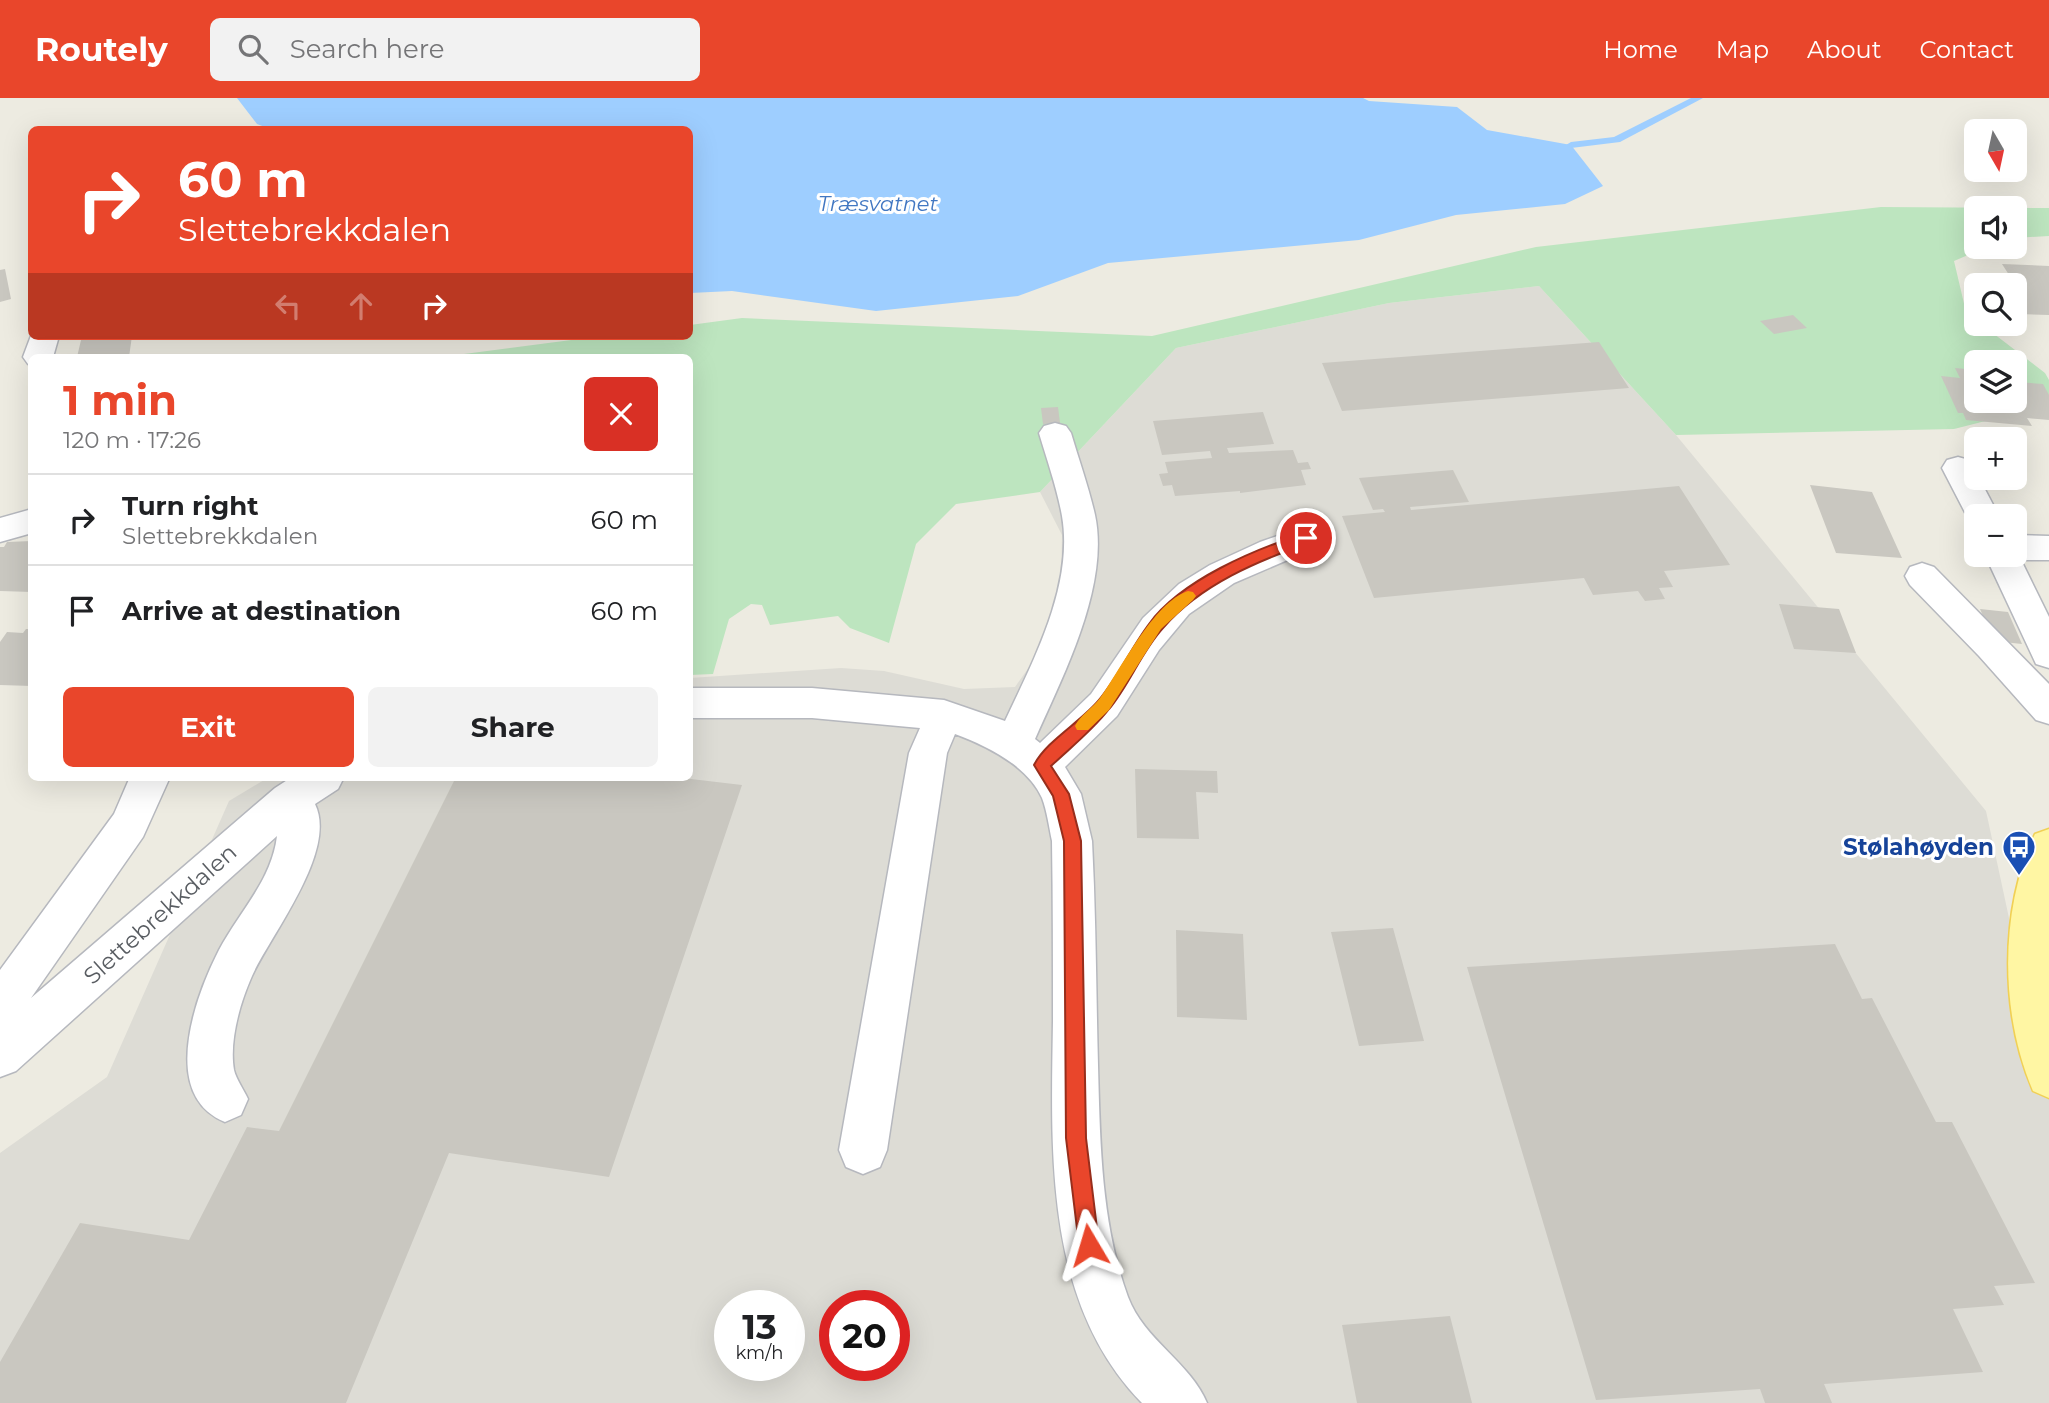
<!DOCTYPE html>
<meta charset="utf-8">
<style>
body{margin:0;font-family:Montserrat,sans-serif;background:#f2f2f2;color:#202124;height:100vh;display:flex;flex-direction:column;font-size:26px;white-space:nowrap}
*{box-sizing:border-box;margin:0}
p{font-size:23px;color:#757577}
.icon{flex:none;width:38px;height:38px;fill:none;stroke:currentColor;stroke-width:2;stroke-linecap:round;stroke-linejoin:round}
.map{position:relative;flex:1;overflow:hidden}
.side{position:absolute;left:28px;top:256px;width:665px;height:427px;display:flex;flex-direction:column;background:#fff;border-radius:10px;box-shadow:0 7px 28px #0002}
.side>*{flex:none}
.banner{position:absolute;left:28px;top:28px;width:665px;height:214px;border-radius:10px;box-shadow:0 7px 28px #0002;background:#e9462b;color:#fff;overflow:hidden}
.needle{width:46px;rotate:171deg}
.buttons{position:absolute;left:1964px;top:21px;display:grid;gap:14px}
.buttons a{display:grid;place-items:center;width:63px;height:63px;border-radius:10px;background:#fff;box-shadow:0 7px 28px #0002;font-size:35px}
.speed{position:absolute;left:714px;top:1192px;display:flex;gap:14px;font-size:35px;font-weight:700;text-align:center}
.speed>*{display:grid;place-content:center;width:91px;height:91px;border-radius:50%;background:#fff;box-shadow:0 7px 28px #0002;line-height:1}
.speed small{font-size:18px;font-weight:400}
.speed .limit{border:10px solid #d22;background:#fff;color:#111}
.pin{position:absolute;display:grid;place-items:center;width:60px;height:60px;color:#fff;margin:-30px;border:4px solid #fff;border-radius:50%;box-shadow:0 2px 7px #0007}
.me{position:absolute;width:77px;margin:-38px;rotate:353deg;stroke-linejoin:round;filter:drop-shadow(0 0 5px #0008)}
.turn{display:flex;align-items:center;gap:24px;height:147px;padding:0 35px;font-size:32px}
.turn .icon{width:91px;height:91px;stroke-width:2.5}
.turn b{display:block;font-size:49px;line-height:60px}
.lanes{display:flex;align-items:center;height:66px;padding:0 35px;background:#0003;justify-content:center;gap:35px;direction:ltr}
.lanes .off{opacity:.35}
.round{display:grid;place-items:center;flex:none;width:74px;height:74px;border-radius:10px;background:#f2f2f2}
.overview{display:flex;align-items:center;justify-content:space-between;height:119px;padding:0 35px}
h1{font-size:42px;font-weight:700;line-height:52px;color:#e9462b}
.cta{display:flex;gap:14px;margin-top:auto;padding:14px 35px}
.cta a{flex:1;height:80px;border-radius:10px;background:#e9462b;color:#fff;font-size:28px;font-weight:700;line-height:80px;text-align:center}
.cta a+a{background:#f2f2f2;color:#202124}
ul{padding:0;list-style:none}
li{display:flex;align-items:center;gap:21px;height:91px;padding:0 35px;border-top:2px solid #e0e0e0}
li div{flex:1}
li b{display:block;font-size:26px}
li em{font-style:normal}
header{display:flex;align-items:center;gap:42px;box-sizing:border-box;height:98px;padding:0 35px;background:#e9462b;color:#fff}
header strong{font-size:33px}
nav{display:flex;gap:38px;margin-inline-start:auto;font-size:24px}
.search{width:490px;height:63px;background:#f2f2f2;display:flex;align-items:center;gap:18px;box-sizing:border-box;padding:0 24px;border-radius:10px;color:#757577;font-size:26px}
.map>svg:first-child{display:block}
</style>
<header>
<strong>Routely</strong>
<div class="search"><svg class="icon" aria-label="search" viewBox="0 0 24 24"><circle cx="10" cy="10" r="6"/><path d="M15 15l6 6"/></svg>Search here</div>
<nav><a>Home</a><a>Map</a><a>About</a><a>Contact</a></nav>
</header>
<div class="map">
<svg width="2049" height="1305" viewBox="0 0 2049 1305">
<rect width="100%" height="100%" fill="#edebe1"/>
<path fill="#dddcd5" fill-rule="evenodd" d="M1539,188L1676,337L1986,713L2012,834L2049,942V1305H0V1055L107,979L229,703L269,679H690V580L841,570L884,573L964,591L1015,589L1042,551L1061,490L1062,437L1040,394L1176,250L1389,205ZM730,1208H789V1267H730ZM835,1208H894V1267H835Z"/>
<path fill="#bde5bf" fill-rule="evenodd" d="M1881,109L2049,110V138L2014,140V110H1976V149H1987L1954,163L1966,214L1976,222V226H1981L2045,275L2049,282V307L1954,331L1676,337L1539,188L1389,205L1176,250L1040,394L956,406L916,446L889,545L850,530L838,518L770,527L762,507L751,506L729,521L713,576L690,577V259H441L602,238H690V227L742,220L1152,238L1536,149ZM1976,264H2014V303H1976Z"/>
<path fill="#9eceff" d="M237,0H1363L1369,3L1457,9L1487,32L1571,47L1603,88L1565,106L1456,117L1359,142L1108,165L1018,198L876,213L732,193L690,195V32L270,31L257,26Z"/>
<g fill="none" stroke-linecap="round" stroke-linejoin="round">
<path fill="#9eceff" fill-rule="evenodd" d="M1691,0H1703L1620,44L1571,50L1566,47L1571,44L1614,39Z"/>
</g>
<path fill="#c9c7c0" d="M2002,166L2049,168V217L2018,216L2014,214V187H1995L1989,179L2011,180Z
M5,171L11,201L0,204V172Z
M1793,217L1807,230L1774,236L1760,223Z
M82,238H95V241L132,238L129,259H77Z
M1599,244L1629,290L1342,313L1322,265Z
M1955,270L1976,272V303H2014V280L2017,284L2043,286L2049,297V322L2027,320L2032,328L1966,322L1963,315H1958L1941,278L1960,280Z
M1058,309L1060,325L1043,326L1041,310Z
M1263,314L1274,346L1227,350L1229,355L1293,352L1298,365L1308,364L1311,371L1301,372L1306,387L1240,395V393L1175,398L1172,387L1163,388L1159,376L1168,375L1165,364L1212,360L1210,353L1162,357L1153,323Z
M1453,372L1469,404L1410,409L1411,412L1679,388L1730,467L1664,473L1673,489L1659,490L1665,501L1645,503L1638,493L1593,497L1584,480L1374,500L1342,418L1385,414L1383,411L1373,412L1359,380Z
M1810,387L1872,394L1902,460L1836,455Z
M32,443V494L0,493V449H4L7,444Z
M1779,506L1839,511L1856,555L1794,551Z
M1980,511L2008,514L2022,546L1994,543Z
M26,531H32V588L0,587V544L7,534L23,535Z
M1135,671L1217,673L1218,695L1196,694L1199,741L1137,740Z
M456,679H674L742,687L609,1079L449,1055L346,1305H0V1264L80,1125L189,1142L247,1029L279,1033Z
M1393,830L1424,943L1359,948L1331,834Z
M1176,832L1243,836L1247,922L1177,919Z
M1835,846L1862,901L1872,900L1936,1024H1952L2035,1185L1994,1188L2004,1207L1953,1211L1983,1274L1824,1286L1832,1305H1765L1760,1291L1596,1302L1467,869Z
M1450,1218L1472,1305H1357L1342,1227Z"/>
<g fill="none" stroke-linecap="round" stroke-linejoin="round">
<defs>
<path id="minor" d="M32,235V238H59L53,259H32V267L28,266L23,259Z
M1055,325L1066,328L1071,335C1079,362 1089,390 1095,417C1110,488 1063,578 1035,641L1040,645L1091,596L1143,520L1179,486L1210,467L1260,444L1306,428L1318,431L1323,440L1318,449L1234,485L1189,516L1159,552L1117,618L1065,669L1081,696L1092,743C1096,818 1096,892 1098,967C1100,1044 1101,1126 1128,1199C1144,1242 1190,1264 1207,1305H1142C1044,1205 1051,1054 1053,923C1053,863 1053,803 1052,743C1049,729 1047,713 1042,700C1027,667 987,648 955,636L947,655L887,1052L880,1069L863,1076L846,1069L839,1052L909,655L920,630L812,620H690V590H812L944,602L1005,623C1033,563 1074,487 1062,418C1057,390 1047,362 1039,335L1044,328Z
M1958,359L1969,362L1976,373V380H1979L1999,418H1976V428L1971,426L1942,370L1947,362Z
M32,411V435L0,444V420Z
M2014,437L2049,438V462H2021L2049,519V570L2036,566L1985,457H2014Z
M1922,465L1934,469L2049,586V626L2036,622L1979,558L1910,487L1905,478L1910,469Z
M130,679H170L143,739L31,900L275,690L292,679H344L338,691L315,706C338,753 271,836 252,878C240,905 229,943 234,972C236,981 244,992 248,1001L241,1017L225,1024C159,997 195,899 219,852C239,814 272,782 277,738L16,973L0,979V872L114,716Z"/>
<path id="major" d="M2049,731V1000L2033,993C2000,916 1999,813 2035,736Z"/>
</defs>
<use href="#minor" stroke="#b6b8be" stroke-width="3"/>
<use href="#major" stroke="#f1d055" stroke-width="3"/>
<use href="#minor" fill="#fff" fill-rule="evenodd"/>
<use href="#major" fill="#fff6a3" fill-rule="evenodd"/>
</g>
<path fill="#e9462b" stroke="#972e1c" stroke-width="2" d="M1306,435L1311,437V444C1258,463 1201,486 1163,530C1141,554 1130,586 1109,611C1093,632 1070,650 1051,668L1069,696L1081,743L1086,1040L1099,1147L1096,1154L1089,1157L1082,1154L1079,1147L1066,1040L1064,743L1053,698L1034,667C1046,643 1081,624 1099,602C1118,579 1131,550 1149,526C1181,482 1255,451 1306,435Z"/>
<path fill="#f59e0b" d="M1188,493L1193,494L1196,498L1193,502L1161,531L1109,612L1088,632H1077L1075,628C1080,617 1093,610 1100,600C1121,571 1154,504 1188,493Z"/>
<defs>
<symbol id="bus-pin" viewBox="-11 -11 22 30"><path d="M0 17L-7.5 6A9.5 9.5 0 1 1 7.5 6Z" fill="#1a4fb4" stroke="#fff"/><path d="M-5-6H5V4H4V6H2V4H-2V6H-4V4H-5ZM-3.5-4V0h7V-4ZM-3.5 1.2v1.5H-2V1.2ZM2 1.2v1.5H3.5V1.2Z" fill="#fff"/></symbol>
</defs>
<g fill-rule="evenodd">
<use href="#bus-pin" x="2000" y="730" width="38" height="52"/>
</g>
<g text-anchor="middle" stroke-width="6" stroke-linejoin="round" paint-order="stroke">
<g font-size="21" font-style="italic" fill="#4177c2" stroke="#fff">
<text x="878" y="113">Træsvatnet</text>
</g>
<g font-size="23" font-weight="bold" fill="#164399" stroke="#fff" text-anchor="end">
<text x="1994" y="757">Stølahøyden</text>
</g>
<g font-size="23" fill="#595d62" stroke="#fff">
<text transform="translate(160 816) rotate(-42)" y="8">Slettebrekkdalen</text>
</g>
</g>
</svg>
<div class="buttons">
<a><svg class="needle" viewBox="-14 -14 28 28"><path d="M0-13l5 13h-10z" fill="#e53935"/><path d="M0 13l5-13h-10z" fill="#757577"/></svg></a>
<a><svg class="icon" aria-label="sound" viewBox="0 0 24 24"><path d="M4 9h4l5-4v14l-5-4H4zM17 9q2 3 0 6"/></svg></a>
<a><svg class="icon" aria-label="search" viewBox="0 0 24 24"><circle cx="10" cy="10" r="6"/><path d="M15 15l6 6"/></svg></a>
<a><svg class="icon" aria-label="layers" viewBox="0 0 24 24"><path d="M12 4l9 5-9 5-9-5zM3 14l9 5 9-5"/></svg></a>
<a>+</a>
<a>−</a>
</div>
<div class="speed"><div>13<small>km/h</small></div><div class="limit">20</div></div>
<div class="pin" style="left:1306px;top:440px;background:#d93025"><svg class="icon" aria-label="arrive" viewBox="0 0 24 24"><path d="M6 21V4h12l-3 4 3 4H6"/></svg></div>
<svg class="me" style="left:1089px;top:1147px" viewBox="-20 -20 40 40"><path d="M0-17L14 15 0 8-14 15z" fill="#e9462b" stroke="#fff" stroke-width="4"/></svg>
<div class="banner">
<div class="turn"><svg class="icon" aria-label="right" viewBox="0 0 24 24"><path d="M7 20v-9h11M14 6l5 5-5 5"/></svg><div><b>60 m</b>Slettebrekkdalen</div></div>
<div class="lanes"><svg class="icon off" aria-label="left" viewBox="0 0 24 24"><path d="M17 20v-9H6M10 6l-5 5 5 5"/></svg><svg class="icon off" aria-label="ahead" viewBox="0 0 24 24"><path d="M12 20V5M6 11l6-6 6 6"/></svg><svg class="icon" aria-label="right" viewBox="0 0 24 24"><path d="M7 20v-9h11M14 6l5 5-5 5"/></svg></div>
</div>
<section class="side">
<div class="overview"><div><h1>1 min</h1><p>120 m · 17:26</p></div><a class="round" style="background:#d93025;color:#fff"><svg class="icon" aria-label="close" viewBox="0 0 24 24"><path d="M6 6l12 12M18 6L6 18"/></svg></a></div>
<ul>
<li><svg class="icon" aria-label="right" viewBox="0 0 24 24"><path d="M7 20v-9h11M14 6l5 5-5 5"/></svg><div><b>Turn right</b><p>Slettebrekkdalen</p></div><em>60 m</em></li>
<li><svg class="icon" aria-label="arrive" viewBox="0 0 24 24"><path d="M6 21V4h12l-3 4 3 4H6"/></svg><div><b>Arrive at destination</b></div><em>60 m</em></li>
</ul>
<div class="cta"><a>Exit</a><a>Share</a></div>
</section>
</div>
